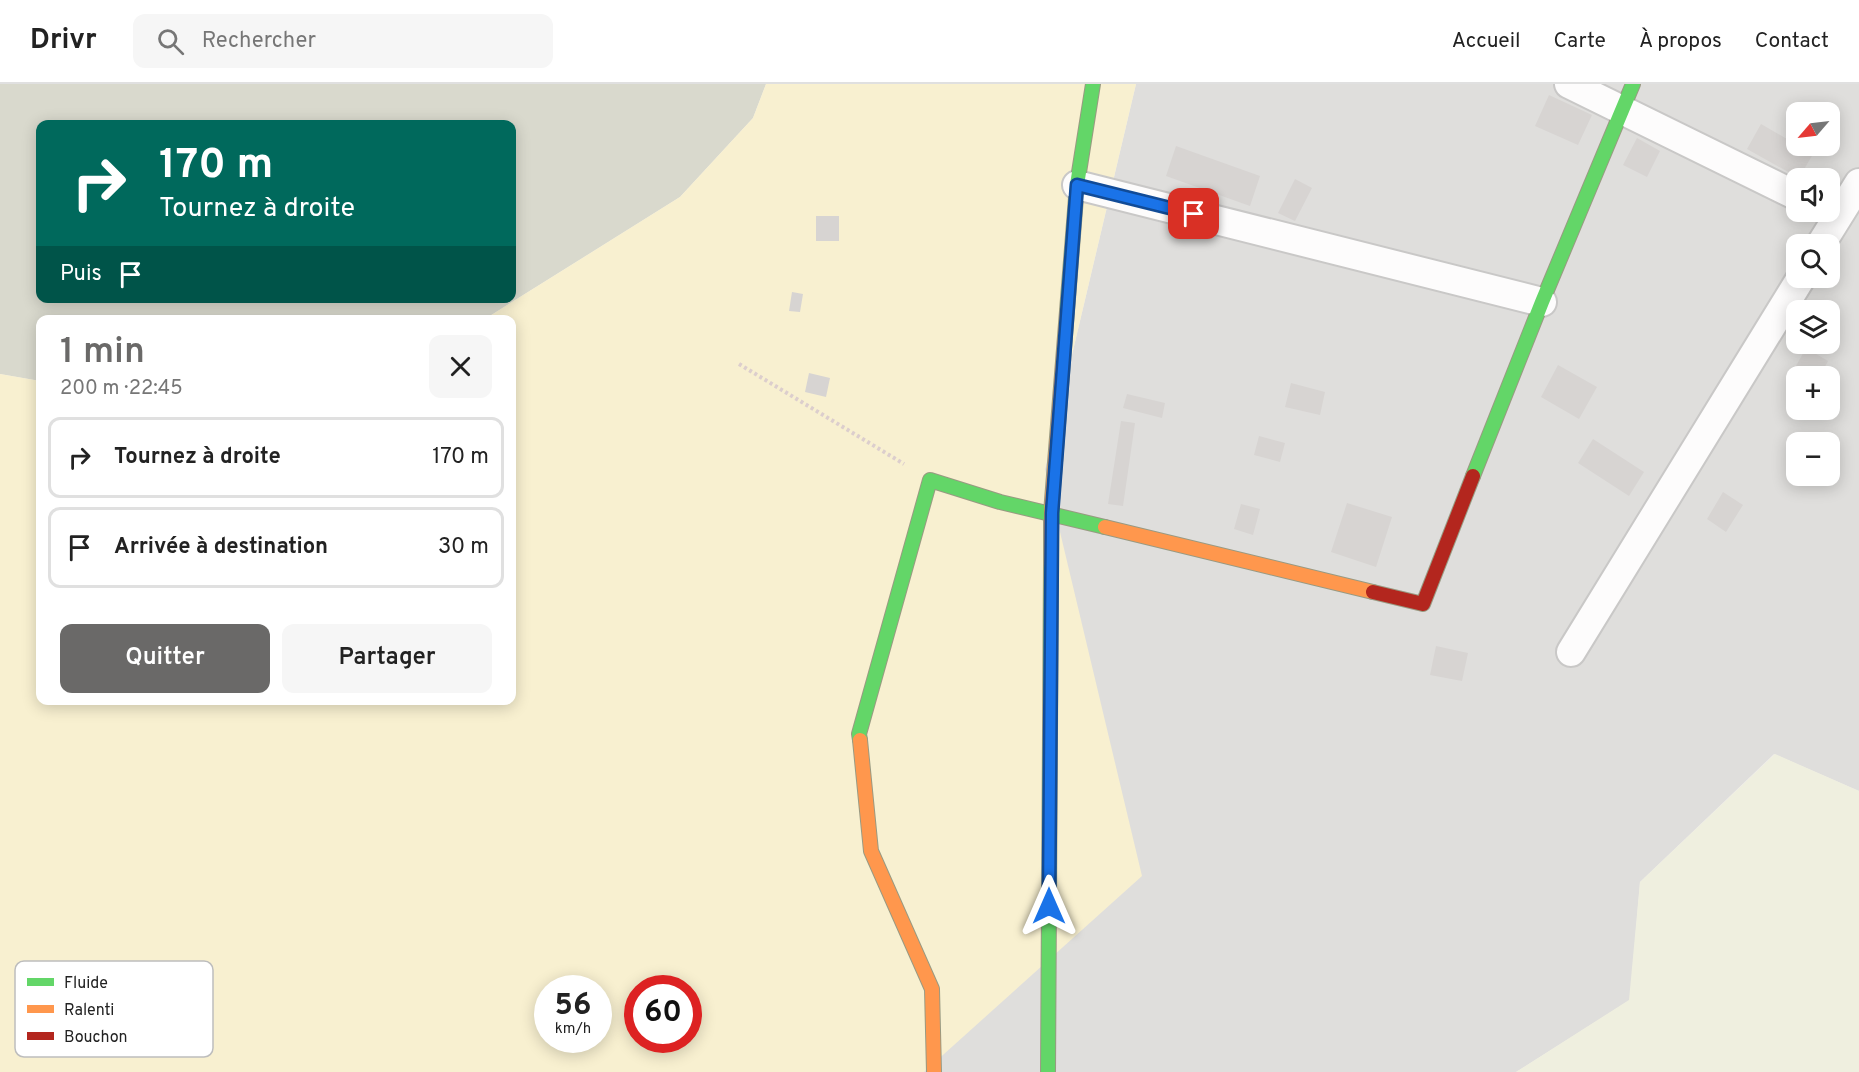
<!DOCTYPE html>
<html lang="fr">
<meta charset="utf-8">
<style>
body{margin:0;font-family:Overpass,sans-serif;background:#f6f6f6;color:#222;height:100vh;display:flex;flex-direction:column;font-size:22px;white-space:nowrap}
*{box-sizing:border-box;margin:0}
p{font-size:20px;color:#767676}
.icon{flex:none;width:33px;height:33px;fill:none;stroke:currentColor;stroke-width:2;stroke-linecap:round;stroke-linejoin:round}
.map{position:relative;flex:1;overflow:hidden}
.details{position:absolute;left:36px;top:231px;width:480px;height:390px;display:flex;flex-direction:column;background:#fff;border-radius:12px;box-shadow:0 3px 15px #0003}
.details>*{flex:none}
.banner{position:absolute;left:36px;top:36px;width:480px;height:183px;border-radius:12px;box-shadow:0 3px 15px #0003;background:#00695c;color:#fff;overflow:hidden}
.needle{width:39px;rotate:242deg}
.tools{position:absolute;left:1786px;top:18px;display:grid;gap:12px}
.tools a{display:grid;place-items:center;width:54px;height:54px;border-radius:12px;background:#fff;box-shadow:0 3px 15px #0003;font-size:30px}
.speed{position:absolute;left:534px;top:891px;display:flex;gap:12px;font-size:30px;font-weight:700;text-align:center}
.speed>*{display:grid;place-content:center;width:78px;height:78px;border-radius:50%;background:#fff;box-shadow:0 3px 15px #0003;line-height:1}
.speed small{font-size:15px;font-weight:400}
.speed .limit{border:9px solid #d22;background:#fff;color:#111}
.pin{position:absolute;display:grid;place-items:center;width:51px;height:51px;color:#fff;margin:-26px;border-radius:12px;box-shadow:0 3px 9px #0006}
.me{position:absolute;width:66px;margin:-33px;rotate:0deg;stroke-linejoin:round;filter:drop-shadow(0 0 4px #0008)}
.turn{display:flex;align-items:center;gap:21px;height:126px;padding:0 24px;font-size:27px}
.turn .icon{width:78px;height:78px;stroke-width:2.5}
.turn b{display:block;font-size:42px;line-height:51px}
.then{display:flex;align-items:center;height:57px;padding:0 24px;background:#0003;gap:12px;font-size:22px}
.round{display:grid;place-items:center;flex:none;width:63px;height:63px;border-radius:12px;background:#f6f6f6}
.summary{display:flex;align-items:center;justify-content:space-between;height:102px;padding:0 24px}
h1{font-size:36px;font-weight:600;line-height:45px;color:#6a6968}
.primary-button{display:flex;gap:12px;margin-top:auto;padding:12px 24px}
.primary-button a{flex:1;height:69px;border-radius:12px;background:#6a6968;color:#fff;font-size:24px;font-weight:600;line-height:69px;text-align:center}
.primary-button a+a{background:#f6f6f6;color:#222}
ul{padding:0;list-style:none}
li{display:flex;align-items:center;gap:18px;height:81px;margin:0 12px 9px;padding:0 12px;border:3px solid #e0e0e0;border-radius:12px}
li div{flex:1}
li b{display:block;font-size:22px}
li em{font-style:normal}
header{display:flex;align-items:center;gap:36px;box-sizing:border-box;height:84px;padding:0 30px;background:#fff;border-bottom:2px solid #e0e0e0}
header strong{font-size:28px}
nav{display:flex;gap:33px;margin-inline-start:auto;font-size:21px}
.search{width:420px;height:54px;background:#f6f6f6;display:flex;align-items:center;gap:15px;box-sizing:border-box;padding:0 21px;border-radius:12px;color:#767676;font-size:22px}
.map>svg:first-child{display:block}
</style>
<header>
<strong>Drivr</strong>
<div class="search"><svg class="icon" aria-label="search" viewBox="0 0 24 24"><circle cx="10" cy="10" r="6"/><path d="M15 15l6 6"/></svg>Rechercher</div>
<nav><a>Accueil</a><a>Carte</a><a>À propos</a><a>Contact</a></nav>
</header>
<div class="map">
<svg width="1859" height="988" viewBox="0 0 1859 988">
<rect width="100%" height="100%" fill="#f0eeeb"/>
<path fill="#dfdedc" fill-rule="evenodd" d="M1136,0H1859V707L1774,670L1640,798L1630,916L1516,988H924L1045,385ZM1797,28H1830V62H1797ZM1797,94H1830V128H1797ZM1797,160H1830V194H1797ZM1797,226H1830V260H1797ZM1797,292H1830V326H1797ZM1797,358H1830V392H1797Z"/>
<path fill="#d9d9cd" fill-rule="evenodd" d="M0,0H766L753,34L680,113L485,235L40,236V297L0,290ZM40,40H512V214H40Z"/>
<path fill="#efefdf" d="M1775,670L1859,707V988H1516L1629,916L1640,798Z"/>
<path fill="#f8f0d0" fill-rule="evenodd" d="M766,0H1136L1045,385L1142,792L924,988H0V290L40,297V616H512V236L485,235L680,113L753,34ZM548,904H598V956H548ZM638,904H688V956H638Z"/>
<path fill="#d7d4d2" d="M1549,11L1592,31L1578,61L1535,42Z
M1761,40L1813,70L1799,94L1747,65Z
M1637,54L1660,67L1647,93L1623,81Z
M1176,62L1260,92L1250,122L1166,92Z
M1295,95L1312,104L1295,137L1278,129Z
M816,132H839V157H816Z
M792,208L803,210L800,228L789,227Z
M1806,264L1828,277L1820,292H1797V294L1791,291Z
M1558,281L1597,303L1579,335L1541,313Z
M809,289L830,294L826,313L805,308Z
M1291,299L1325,308L1320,331L1285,323Z
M1127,310L1165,319L1162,334L1123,324Z
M1121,337L1135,339L1123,422L1108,420Z
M1259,352L1285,359L1280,378L1254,371Z
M1593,355L1644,388L1629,412L1578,379Z
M1723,408L1743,421L1726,448L1707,435Z
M1347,419L1392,433L1376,483L1331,468Z
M1241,420L1260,425L1253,451L1234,445Z
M1436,562L1468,569L1462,597L1430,591Z"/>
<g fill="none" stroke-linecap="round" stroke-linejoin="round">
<defs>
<path id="street" d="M1569,0L1797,112
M1077,101L1542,218
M1821,160L1859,99
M1571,568L1801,194"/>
<path id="fast" d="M1067,227L1077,101L1093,0
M1473,392L1542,218L1633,0
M860,656L859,650L930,396L1000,418L1105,443
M1048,988L1051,480"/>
<path id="slow" d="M1105,443L1373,508
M1051,480V429L1067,227
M860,656L871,767L932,905L934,988"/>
<path id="jam" d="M1373,508L1423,520L1473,392"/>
</defs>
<use href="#street" stroke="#c9c8c7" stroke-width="32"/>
<use href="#fast" stroke="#999a82" stroke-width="16"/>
<use href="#slow" stroke="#999a82" stroke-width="16"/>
<use href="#jam" stroke="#999a82" stroke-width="16"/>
<path stroke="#dccecd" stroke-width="4" stroke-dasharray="3 3" stroke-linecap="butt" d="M739,280L904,380"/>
<use href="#street" stroke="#fdfcfc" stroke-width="28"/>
<use href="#fast" stroke="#63d668" stroke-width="14"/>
<use href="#slow" stroke="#ff974d" stroke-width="14"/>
<use href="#jam" stroke="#b3261e" stroke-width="14"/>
</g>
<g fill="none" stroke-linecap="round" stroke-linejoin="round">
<defs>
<path id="route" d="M1049,822L1052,429L1077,101L1194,130"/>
</defs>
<use href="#route" stroke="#114b97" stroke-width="15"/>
<use href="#route" stroke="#1a73e8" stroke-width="10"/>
</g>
<rect x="15" y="877" width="198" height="96" rx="9" fill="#fff" stroke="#bdbdbd" stroke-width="1.5"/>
<rect x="27" y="894" width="27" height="8" fill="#63d668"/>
<rect x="27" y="921" width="27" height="8" fill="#ff974d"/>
<rect x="27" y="948" width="27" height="8" fill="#b3261e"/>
<g font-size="16" fill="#222">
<text x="64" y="904">Fluide</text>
<text x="64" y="931">Ralenti</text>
<text x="64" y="958">Bouchon</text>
</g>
</svg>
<div class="tools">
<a><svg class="needle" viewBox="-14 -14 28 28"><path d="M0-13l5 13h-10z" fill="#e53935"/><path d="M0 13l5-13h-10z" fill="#767676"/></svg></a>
<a><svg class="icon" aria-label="sound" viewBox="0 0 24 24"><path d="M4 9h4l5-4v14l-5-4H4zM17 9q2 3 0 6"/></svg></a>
<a><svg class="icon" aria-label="search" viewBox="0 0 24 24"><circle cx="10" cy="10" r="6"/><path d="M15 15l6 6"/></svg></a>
<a><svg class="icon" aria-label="layers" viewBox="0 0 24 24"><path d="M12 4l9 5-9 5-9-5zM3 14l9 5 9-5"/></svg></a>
<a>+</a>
<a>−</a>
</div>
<div class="speed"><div>56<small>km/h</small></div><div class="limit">60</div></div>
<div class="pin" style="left:1194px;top:130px;background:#d93025"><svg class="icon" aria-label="arrive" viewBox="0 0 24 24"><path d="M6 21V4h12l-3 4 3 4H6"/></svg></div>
<svg class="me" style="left:1049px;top:822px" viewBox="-20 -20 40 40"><path d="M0-17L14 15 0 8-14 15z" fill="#1a73e8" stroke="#fff" stroke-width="4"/></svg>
<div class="banner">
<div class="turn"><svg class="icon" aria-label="right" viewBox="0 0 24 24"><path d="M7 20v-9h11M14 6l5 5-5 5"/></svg><div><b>170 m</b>Tournez à droite</div></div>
<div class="then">Puis<svg class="icon" aria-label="arrive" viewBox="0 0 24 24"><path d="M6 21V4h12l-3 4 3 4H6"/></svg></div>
</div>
<section class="details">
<div class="summary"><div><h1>1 min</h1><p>200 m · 22:45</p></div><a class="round"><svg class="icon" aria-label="close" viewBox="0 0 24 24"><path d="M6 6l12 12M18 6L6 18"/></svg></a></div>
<ul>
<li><svg class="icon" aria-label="right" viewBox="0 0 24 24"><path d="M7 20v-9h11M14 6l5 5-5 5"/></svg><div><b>Tournez à droite</b></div><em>170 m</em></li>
<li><svg class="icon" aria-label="arrive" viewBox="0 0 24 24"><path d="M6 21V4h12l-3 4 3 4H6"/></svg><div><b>Arrivée à destination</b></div><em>30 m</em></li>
</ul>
<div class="primary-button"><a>Quitter</a><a>Partager</a></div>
</section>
</div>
